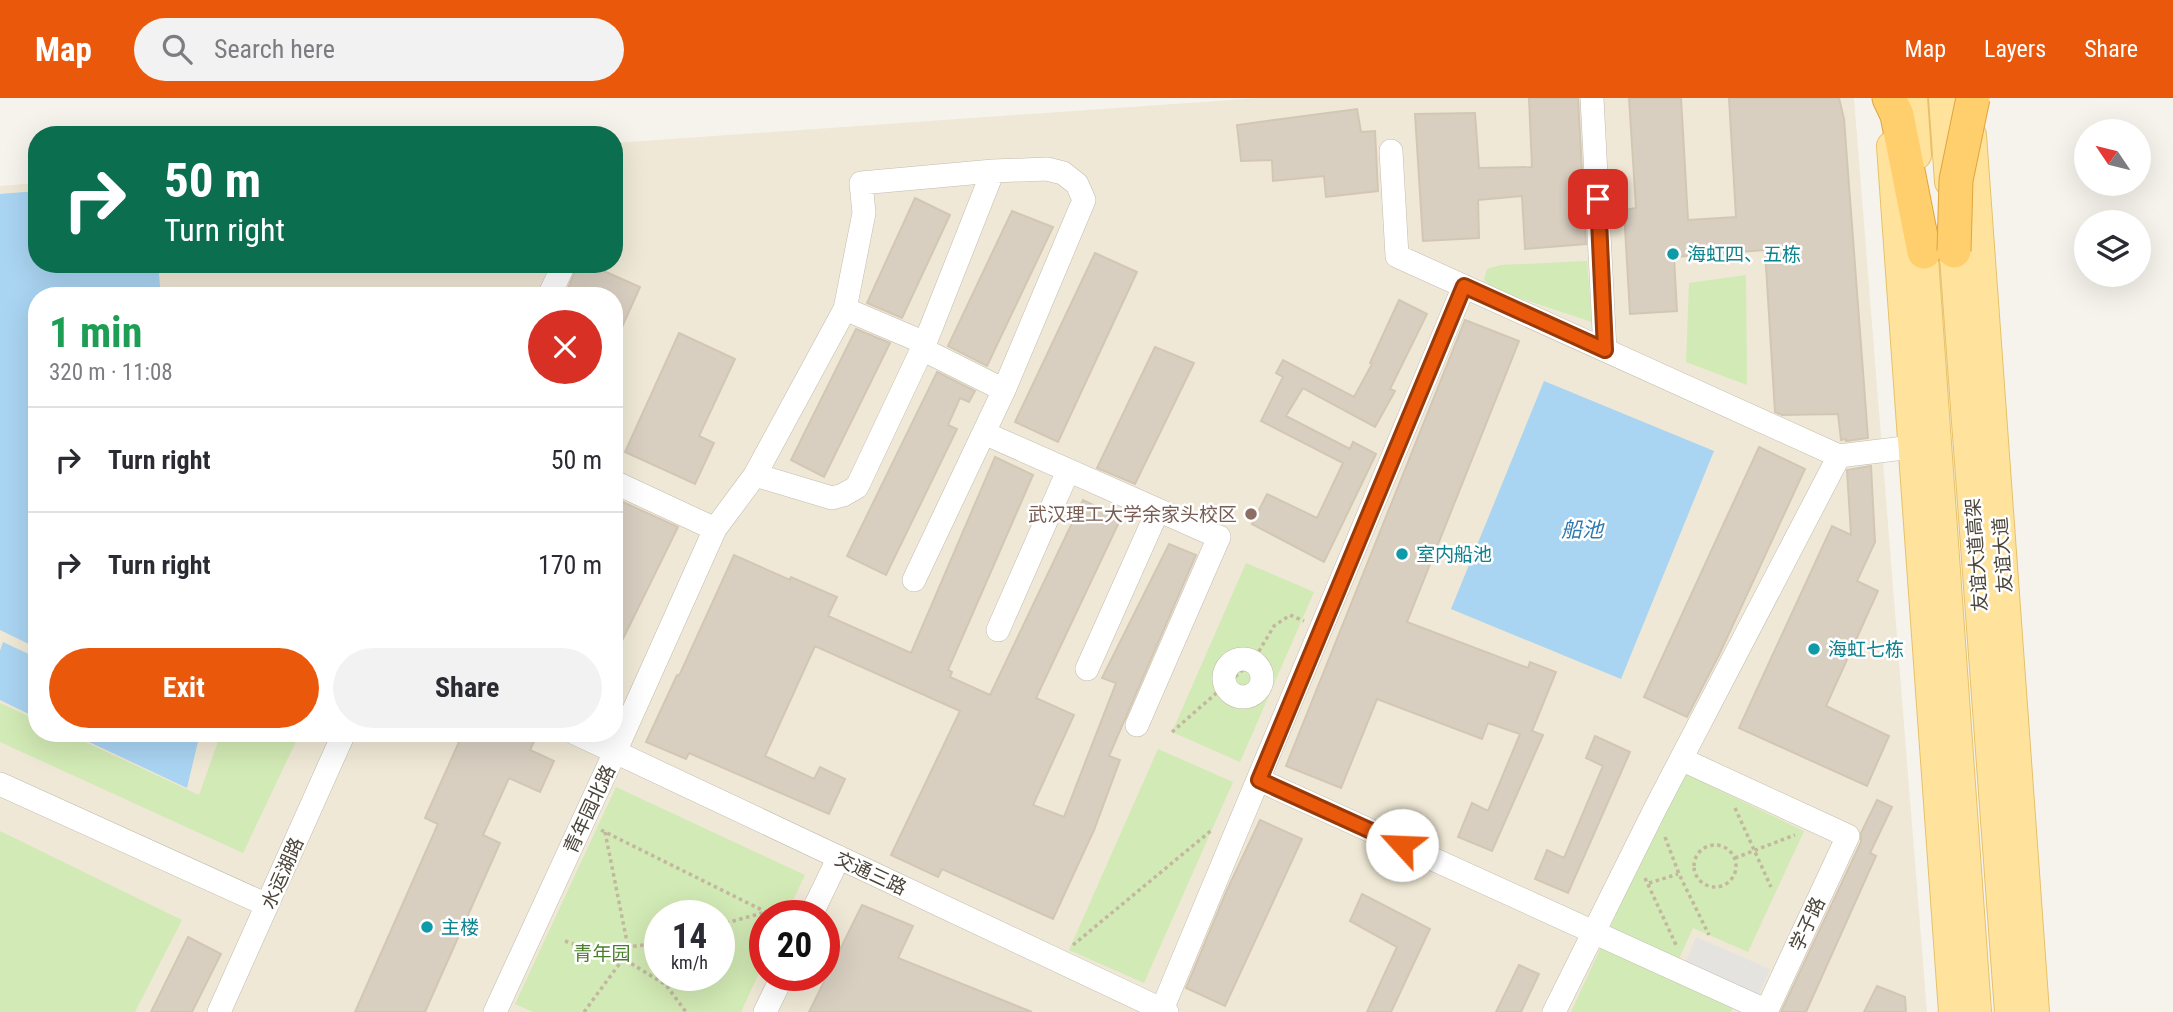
<!DOCTYPE html>
<meta charset="utf-8">
<style>
body{margin:0;font-family:"Roboto Condensed","Noto Sans SC",sans-serif;background:#f2f2f3;color:#2b2b33;height:100vh;display:flex;flex-direction:column;font-size:26px;white-space:nowrap}
*{box-sizing:border-box;margin:0}
p{font-size:23px;color:#7c7c81}
.icon{flex:none;width:38px;height:38px;fill:none;stroke:currentColor;stroke-width:2;stroke-linecap:round;stroke-linejoin:round}
.map{position:relative;flex:1;overflow:hidden}
.panel{position:absolute;left:28px;top:189px;width:595px;height:455px;display:flex;flex-direction:column;background:#fff;border-radius:28px;box-shadow:0 7px 28px #0002}
.panel>*{flex:none}
.hud{position:absolute;left:28px;top:28px;width:595px;height:147px;border-radius:28px;box-shadow:0 7px 28px #0002;background:#0b6e4f;color:#fff;overflow:hidden}
.needle{width:46px;rotate:305deg}
.controls{position:absolute;left:2074px;top:21px;display:grid;gap:14px}
.controls a{display:grid;place-items:center;width:77px;height:77px;border-radius:50%;background:#fff;box-shadow:0 7px 28px #0002;font-size:35px}
.speed{position:absolute;left:644px;top:802px;display:flex;gap:14px;font-size:35px;font-weight:700;text-align:center}
.speed>*{display:grid;place-content:center;width:91px;height:91px;border-radius:50%;background:#fff;box-shadow:0 7px 28px #0002;line-height:1}
.speed small{font-size:18px;font-weight:400}
.speed .limit{border:10px solid #d22;background:#fff;color:#111}
.pin{position:absolute;display:grid;place-items:center;width:60px;height:60px;color:#fff;margin:-30px;border-radius:14px;box-shadow:0 4px 10px #0006}
.me{position:absolute;width:77px;margin:-38px;rotate:295deg;stroke-linejoin:round;filter:drop-shadow(0 0 5px #0008)}
.turn{display:flex;align-items:center;gap:24px;height:147px;padding:0 21px;font-size:32px}
.turn .icon{width:91px;height:91px;stroke-width:2.5}
.turn b{display:block;font-size:49px;line-height:60px}
.round{display:grid;place-items:center;flex:none;width:74px;height:74px;border-radius:37px;background:#f2f2f3}
.headline{display:flex;align-items:center;justify-content:space-between;height:119px;padding:0 21px}
h1{font-size:42px;font-weight:700;line-height:52px;color:#1e9e55}
.cta{display:flex;gap:14px;margin-top:auto;padding:14px 21px}
.cta a{flex:1;height:80px;border-radius:42px;background:#ea580c;color:#fff;font-size:28px;font-weight:700;line-height:80px;text-align:center}
.cta a+a{background:#f2f2f3;color:#2b2b33}
ul{padding:0;list-style:none}
li{display:flex;align-items:center;gap:21px;height:105px;padding:0 21px;border-top:2px solid #e1e1e2}
li div{flex:1}
li b{display:block;font-size:26px}
li em{font-style:normal}
header{display:flex;align-items:center;gap:42px;box-sizing:border-box;height:98px;padding:0 35px;background:#ea580c;color:#fff}
header strong{font-size:33px}
nav{display:flex;gap:38px;margin-inline-start:auto;font-size:24px}
.search{width:490px;height:63px;background:#f2f2f3;display:flex;align-items:center;gap:18px;box-sizing:border-box;padding:0 24px;border-radius:38px;color:#7c7c81;font-size:26px}
.map>svg:first-child{display:block}
</style>
<header>
<strong>Map</strong>
<div class="search"><svg class="icon" aria-label="search" viewBox="0 0 24 24"><circle cx="10" cy="10" r="6"/><path d="M15 15l6 6"/></svg>Search here</div>
<nav><a>Map</a><a>Layers</a><a>Share</a></nav>
</header>
<div class="map">
<svg width="2173" height="914" viewBox="0 0 2173 914">
<rect width="100%" height="100%" fill="#f6f3ec"/>
<path fill="#efe8d6" fill-rule="evenodd" d="M1260,0H1854L1927,914H0V88L37,85V166H614V45ZM37,198H614V635H37ZM660,817H719V877H660ZM765,817H824V877H765Z"/>
<path fill="#d2eab5" fill-rule="evenodd" d="M1587,163L1592,224L1495,192L1484,182L1487,171L1501,167Z
M1746,177L1747,287L1686,264L1689,185Z
M1246,465L1314,494L1240,664L1172,634Z
M0,605L37,622V635H66L199,697L221,635H300L243,755L0,644Z
M1158,651L1233,684L1144,885L1069,852Z
M1682,674L1804,733L1748,854L1693,830L1678,863L1608,834Z
M616,689L805,777L786,817H765V862L741,914H533L515,906ZM719,817V877H660V817Z
M0,733L182,822L135,914H0Z
M1601,849L1733,909L1731,914H1571Z"/>
<path fill="#e5e3e0" d="M1696,839L1770,871L1758,898L1685,866Z"/>
<path fill="#a9d4f2" d="M37,93V166H158L161,198H37V550L0,532V96Z
M1544,283L1714,353L1621,581L1451,511Z
M3,544L37,560V620L0,602V553Z
M70,635H200L187,690Z"/>
<path fill="#d8cfc1" stroke="#d3c7b4" stroke-width="2" d="M1529,0H1578L1586,146L1525,151L1522,98L1478,102L1479,140L1423,143L1415,16L1475,15L1479,70L1532,69Z
M1629,0H1681L1688,122L1736,119L1729,0H1839L1844,21L1868,340L1846,343V341L1841,342L1838,316L1782,317L1775,314L1765,152L1674,159L1677,213L1630,216L1624,112L1636,110Z
M1357,11L1361,34L1375,33L1378,93L1326,99L1324,78L1273,83L1272,62L1241,63L1237,27Z
M915,100L950,117L902,220L867,205Z
M1012,113L1053,129L987,268L948,248Z
M1095,155L1137,174L1058,344L1015,324Z
M578,166H588L640,189L614,247V198H565Z
M1399,202L1427,216L1390,291L1395,293L1375,329L1303,290L1286,318L1350,351L1353,344L1376,356L1324,464L1252,426L1267,396L1317,420L1343,365L1261,323L1283,279L1276,275L1283,262L1354,299L1372,266L1370,265Z
M1465,222L1519,243L1407,524L1528,570L1530,564L1556,574L1532,633L1543,637L1492,753L1458,739L1472,705L1488,713L1520,636L1488,625L1482,641L1377,601L1341,690L1286,668Z
M856,231L890,245L824,379L791,362Z
M679,235L735,261L699,338L714,345L695,386L625,354Z
M1155,249L1194,265L1135,386L1097,370Z
M937,274L975,293L969,304L960,300L948,327L957,331L886,477L847,458Z
M1759,349L1805,371L1719,557L1687,619L1644,599Z
M995,359L1033,377L948,572L952,574L950,579L990,597L1083,402L1121,420L1036,600L1074,617L1033,707L1064,719L1116,585L1102,580L1169,446L1196,457L1109,658L1120,662L1094,732L1053,821L942,771L938,779L891,757L960,613L815,548L765,658L814,681L820,669L845,681L829,716L689,655L686,661L646,644L677,577L679,578L734,457L790,482L791,479L837,499L828,518L911,555Z
M1871,368L1875,444L1857,483L1878,493L1826,608L1889,638L1867,688L1739,630L1832,428L1851,437L1847,372Z
M614,400L678,429L614,559Z
M463,635H538L530,652L554,663L540,694L509,680L483,737L500,745L425,914H355L438,726L425,720Z
M1595,638L1630,654L1568,795L1535,781L1547,752L1564,760L1603,668L1586,660Z
M1877,702L1892,709L1870,755L1876,758L1806,914H1781L1861,744V735Z
M1260,722L1302,741L1225,908L1186,890L1227,792Z
M1362,796L1430,831L1391,914H1367L1397,849L1350,823Z
M862,807L913,828L898,860L1032,914H809Z
M188,839L221,856L192,914H151Z
M1519,867L1539,876L1521,914H1496Z
M1877,888L1905,899L1906,914H1864Z"/>
<g fill="none" stroke-linecap="round" stroke-linejoin="round">
<defs>
<path id="minor" d="M1592,0L1605,252
M1391,53L1397,158L1839,358L1912,349
M549,198L564,166
M845,211L925,245
M922,251L1004,292
M984,335L1219,439L1137,627
M755,377L832,400L843,397L857,389L925,245L993,73
M614,384L715,431
M998,532L1068,373
M1224 580a19 19 0 1 1 38 0a19 19 0 1 1-38 0Z
M1087,571L1158,412
M575,635L1167,914
M1681,661L1848,738L1766,914
M1259,682L1767,913
M0,686L267,807
M811,817L839,759
M219,914L344,635
M495,914L615,654L715,431L755,377L845,211L864,115L861,85L993,73L1047,71L1063,75L1077,86L1084,102L1004,292L914,482
M765,914L783,877
M1161,914L1464,188
M1554,914L1655,711L1839,358"/>
<path id="major" d="M1913,0L1917,57
M1943,0L1949,84
M1972,37L2035,914
M1891,48L1953,914
M1952,131L2009,914
M1922,132L1977,914"/>
<path id="highway" d="M1889,0L1897,17L1924,154"/>
</defs>
<use href="#minor" stroke="#c2bbae" stroke-width="24"/>
<use href="#major" stroke="#e6c16a" stroke-width="30"/>
<use href="#highway" stroke="#e0a43c" stroke-width="35"/>
<path stroke="#c4b79f" stroke-width="3.5" stroke-dasharray="3.5 3.5" stroke-linecap="butt" d="M1172,634L1253,563L1274,528L1290,517L1304,523
M1735,710L1771,789
M601,732L766,814
M605,734L628,849
M1665,739L1679,776L1709,837
M1694 768a21 21 0 1 1 42 0a21 21 0 1 1-42 0Z
M1735,760L1795,737
M1645,780L1677,849
M1649,785L1678,776
M719,827L766,814L792,811
M565,843L632,866L666,887L686,914
M1073,847L1213,731
M584,914L623,861L628,849L660,845"/>
<use href="#minor" stroke="#fff" stroke-width="23"/>
<use href="#major" stroke="#ffe39c" stroke-width="28"/>
<use href="#highway" stroke="#ffcf6e" stroke-width="33"/>
<defs>
<path id="highway-bridge" d="M1954,153L1956,82L1973,0"/>
</defs>
<use href="#highway-bridge" stroke="#e0a43c" stroke-width="35" stroke-linecap="butt"/>
<use href="#highway-bridge" stroke="#ffcf6e" stroke-width="33"/>
</g>
<g fill="none" stroke-linecap="round" stroke-linejoin="round">
<defs>
<path id="route" d="M1402,747L1259,682L1464,188L1605,252L1598,101"/>
</defs>
<use href="#route" stroke="#983908" stroke-width="18"/>
<use href="#route" stroke="#ea580c" stroke-width="12"/>
</g>
<g fill="#0f9aa8" stroke="#fff" stroke-width="2.5">
<circle cx="1673" cy="156" r="7"/>
<circle cx="1402" cy="456" r="7"/>
<circle cx="1814" cy="551" r="7"/>
<circle cx="427" cy="829" r="7"/>
</g>
<circle fill="#8d6e63" stroke="#fff" stroke-width="2.5" cx="1251" cy="416" r="7"/>
<g text-anchor="middle" stroke-width="5" stroke-linejoin="round" paint-order="stroke">
<g font-size="19" fill="#0d838f" stroke="#fff" text-anchor="start">
<text x="1687" y="163">海虹四、五栋</text>
<text x="1416" y="463">室内船池</text>
<text x="1828" y="558">海虹七栋</text>
<text x="441" y="836">主楼</text>
</g>
<g font-size="19" fill="#785e54" stroke="#fff" text-anchor="end">
<text x="1237" y="423">武汉理工大学余家头校区</text>
</g>
<g font-size="19" fill="#4b4439" stroke="#fff">
<text transform="translate(1976 457) rotate(-94)" y="7">友谊大道高架</text>
<text transform="translate(2002 457) rotate(-94)" y="7">友谊大道</text>
<text transform="translate(589 711) rotate(-65)" y="7">青年园北路</text>
<text transform="translate(282 775) rotate(-66)" y="7">水运湖路</text>
<text transform="translate(871 775) rotate(25)" y="7">交通三路</text>
<text transform="translate(1807 826) rotate(-65)" y="7">学子路</text>
</g>
<g font-size="19" fill="#4a7f2a" stroke="#fff">
<text x="602" y="862">青年园</text>
</g>
<g font-size="21" font-style="italic" fill="#2e7ab2" stroke="#fff">
<text x="1582" y="439">船池</text>
</g>
</g>
</svg>
<div class="controls">
<a><svg class="needle" viewBox="-14 -14 28 28"><path d="M0-13l5 13h-10z" fill="#e53935"/><path d="M0 13l5-13h-10z" fill="#7c7c81"/></svg></a>
<a><svg class="icon" aria-label="layers" viewBox="0 0 24 24"><path d="M12 4l9 5-9 5-9-5zM3 14l9 5 9-5"/></svg></a>
</div>
<div class="speed"><div>14<small>km/h</small></div><div class="limit">20</div></div>
<div class="pin" style="left:1598px;top:101px;background:#d93025"><svg class="icon" aria-label="arrive" viewBox="0 0 24 24"><path d="M6 21V4h12l-3 4 3 4H6"/></svg></div>
<svg class="me" style="left:1402px;top:747px" viewBox="-20 -20 40 40"><circle r="19" fill="#fff"/><path d="M0-13L10 11 0 6-10 11z" fill="#ea580c"/></svg>
<div class="hud">
<div class="turn"><svg class="icon" aria-label="right" viewBox="0 0 24 24"><path d="M7 20v-9h11M14 6l5 5-5 5"/></svg><div><b>50 m</b>Turn right</div></div>
</div>
<section class="panel">
<div class="headline"><div><h1>1 min</h1><p>320 m · 11:08</p></div><a class="round" style="background:#d93025;color:#fff"><svg class="icon" aria-label="close" viewBox="0 0 24 24"><path d="M6 6l12 12M18 6L6 18"/></svg></a></div>
<ul>
<li><svg class="icon" aria-label="right" viewBox="0 0 24 24"><path d="M7 20v-9h11M14 6l5 5-5 5"/></svg><div><b>Turn right</b></div><em>50 m</em></li>
<li><svg class="icon" aria-label="right" viewBox="0 0 24 24"><path d="M7 20v-9h11M14 6l5 5-5 5"/></svg><div><b>Turn right</b></div><em>170 m</em></li>
</ul>
<div class="cta"><a>Exit</a><a>Share</a></div>
</section>
</div>
